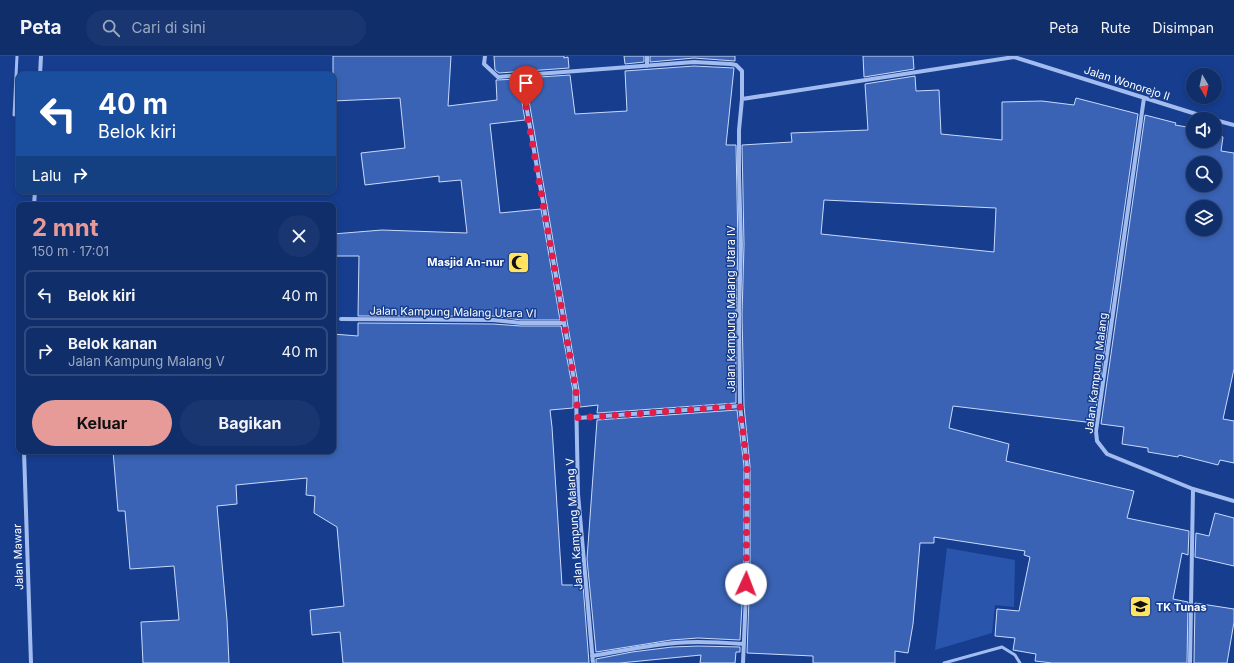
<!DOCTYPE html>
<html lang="id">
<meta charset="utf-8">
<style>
body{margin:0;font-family:Inter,sans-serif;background:#193670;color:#f1f3f6;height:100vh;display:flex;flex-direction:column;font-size:15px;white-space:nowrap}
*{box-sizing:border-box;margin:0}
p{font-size:13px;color:#9ca8c1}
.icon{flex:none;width:22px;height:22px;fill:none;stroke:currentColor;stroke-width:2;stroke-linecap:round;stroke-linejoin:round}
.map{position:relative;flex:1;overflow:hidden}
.panel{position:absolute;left:16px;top:146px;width:320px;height:252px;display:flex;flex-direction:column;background:#102e6a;border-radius:8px;box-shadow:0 2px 6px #0003,0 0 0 1px #304a7e}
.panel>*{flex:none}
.top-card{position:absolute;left:16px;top:16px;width:320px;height:122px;border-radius:8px;box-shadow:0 2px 6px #0003,0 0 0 1px #304a7e;background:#1a4fa0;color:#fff;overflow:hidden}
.needle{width:26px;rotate:171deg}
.buttons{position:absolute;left:1186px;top:12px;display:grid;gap:8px}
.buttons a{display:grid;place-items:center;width:36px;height:36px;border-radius:50%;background:#102e6a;box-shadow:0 2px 6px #0003,0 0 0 1px #304a7e;font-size:20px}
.pin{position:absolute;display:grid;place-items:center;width:34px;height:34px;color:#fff;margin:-41px -17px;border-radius:50% 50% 50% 0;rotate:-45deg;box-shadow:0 0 4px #0007}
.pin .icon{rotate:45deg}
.me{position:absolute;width:44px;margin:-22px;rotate:2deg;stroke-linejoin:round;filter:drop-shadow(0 0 3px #0008)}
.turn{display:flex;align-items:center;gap:14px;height:84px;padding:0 16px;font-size:18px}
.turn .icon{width:52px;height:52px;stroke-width:2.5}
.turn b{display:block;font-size:28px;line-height:34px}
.then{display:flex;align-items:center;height:38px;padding:0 16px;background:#0003;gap:8px;font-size:15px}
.round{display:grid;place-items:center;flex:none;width:42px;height:42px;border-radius:21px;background:#193670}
.head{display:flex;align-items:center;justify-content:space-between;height:68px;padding:0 16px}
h1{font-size:24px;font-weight:700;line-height:30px;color:#e69b98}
.cta{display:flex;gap:8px;margin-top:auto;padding:8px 16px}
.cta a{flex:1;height:46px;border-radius:24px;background:#e69b98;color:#111;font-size:16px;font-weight:700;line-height:46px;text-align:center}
.cta a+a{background:#193670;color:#f1f3f6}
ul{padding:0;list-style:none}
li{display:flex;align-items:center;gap:12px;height:50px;margin:0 8px 6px;padding:0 8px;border:2px solid #304a7e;border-radius:8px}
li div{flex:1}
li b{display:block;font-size:15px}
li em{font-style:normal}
header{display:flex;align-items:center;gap:24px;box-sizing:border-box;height:56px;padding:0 20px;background:#102e6a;border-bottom:1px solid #304a7e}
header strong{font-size:19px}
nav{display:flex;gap:22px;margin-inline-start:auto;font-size:14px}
.search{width:280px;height:36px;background:#193670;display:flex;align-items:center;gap:10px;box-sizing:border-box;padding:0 14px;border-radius:22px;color:#9ca8c1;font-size:15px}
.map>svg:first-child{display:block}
</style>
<header>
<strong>Peta</strong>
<div class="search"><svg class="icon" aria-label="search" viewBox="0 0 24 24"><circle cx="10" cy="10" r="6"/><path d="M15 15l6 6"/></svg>Cari di sini</div>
<nav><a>Peta</a><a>Rute</a><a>Disimpan</a></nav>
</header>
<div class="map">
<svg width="1234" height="607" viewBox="0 0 1234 607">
<rect width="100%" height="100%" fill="#163d8e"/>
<path fill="#2955ad" d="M947,492L1015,504L1014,551L995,549L992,577L935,594Z"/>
<path fill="#3a63b5" stroke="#c8dafb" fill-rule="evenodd" d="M333,0H451L448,50L497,44L496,24L518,23L525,64L490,68L500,157L541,153L560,264H521L493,260H358L359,200H333V178L382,174L467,177L461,124L439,126V120L365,129L361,97L405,92L400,42L333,45Z
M494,0H564V2L568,1L569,12L499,17L495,14Z
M624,0H644V6L625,8Z
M650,0H735V5L694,2L650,6Z
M863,0H913L914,13L864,21Z
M694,10L734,12L726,89H736L738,189L736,259V347L597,357L598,349L580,351L579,334L525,22L570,19L575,58L627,55L625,15Z
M915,20L916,35L939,34L941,78L1002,84V46L1042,45L1074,49L1076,42L1138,58L1094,367L953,350L949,372L1009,388L1006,405L1134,435L1127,462L1189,475L1188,499L1182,497L1173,543L1188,546L1187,607H1052L1035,605L1036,598L1013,594L1015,582L995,580L997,553L1019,555L1030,501L1024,499L1025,495L934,481V487H920L913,568L908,597L895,595V607H813V600L747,597L750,514V410L744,350L742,259L744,189L742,89L792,86L791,77L868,74L865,28ZM824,144L996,152L994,196L821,178Z
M1145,59L1176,67L1175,69L1193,72V85H1215V79L1223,81L1221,95L1234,97V313L1223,363L1234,365V407L1220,404L1218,409L1179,399L1178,401L1148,396V392L1122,388L1124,371L1101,368ZM1193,107H1215V129H1193ZM1193,151H1215V173H1193Z
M358,267L493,268L521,270H561L573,335V352L550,354L552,371L562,529H583L589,607H343L340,576L312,579L310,554L344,550L337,471L314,457L315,440L306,439L307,422L236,429L237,448L217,450L227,564L229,607H143L141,566L179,564L174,510L130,513L125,455H118L113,395H333V278L358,280Z
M737,354L744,410V514L740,584L698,582L671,584L596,596L587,503L597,364Z
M1215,457L1234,462V510L1195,501L1196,477L1209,480Z
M1195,547L1234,553V566L1227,607H1194Z
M698,590L740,591V596H736L735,607H700L701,599L620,607H596V603L632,596L672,591Z"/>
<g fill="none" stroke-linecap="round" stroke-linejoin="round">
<path stroke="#a2bcf0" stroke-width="3" d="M14,59L17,0
M944,607L1002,591L1015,599L1020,607"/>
<path stroke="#a2bcf0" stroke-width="4" d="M485,0L484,8L498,21L694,6L731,8L736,9L742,15V43L739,74V118L741,189L739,259L740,350L747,410V514L743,607
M647,0V10
M40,19L41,0
M521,20L576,335L578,438L593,607
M1144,42L1096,375L1097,385L1107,398L1193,433L1190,607
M742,43L1014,1L1212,63
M1215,64L1234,69
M34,149L35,135
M341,263L493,264L521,267H564
M578,362L740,350
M24,395L31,607
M1193,433L1234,445
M592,600C627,594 662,586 698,586C714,586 729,587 744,588"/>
</g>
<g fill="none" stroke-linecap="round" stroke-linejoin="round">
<path stroke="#e11d48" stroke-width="7" stroke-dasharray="0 12.6" d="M526,51L576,335L578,362L740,350L747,410L746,528"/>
</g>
<defs>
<symbol id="mosque-square" viewBox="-11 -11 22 22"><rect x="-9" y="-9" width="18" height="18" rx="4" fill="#ffe361" stroke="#163d8e"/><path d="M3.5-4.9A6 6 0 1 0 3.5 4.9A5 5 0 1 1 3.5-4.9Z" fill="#111"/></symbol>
<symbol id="school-square" viewBox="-11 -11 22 22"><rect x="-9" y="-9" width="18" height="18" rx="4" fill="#ffe361" stroke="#163d8e"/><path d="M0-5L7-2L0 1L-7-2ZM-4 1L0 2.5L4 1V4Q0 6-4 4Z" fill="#111"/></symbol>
</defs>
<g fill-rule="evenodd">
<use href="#mosque-square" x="506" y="194" width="25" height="25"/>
<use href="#school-square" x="1128" y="538" width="25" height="25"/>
</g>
<g text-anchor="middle" stroke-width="3" stroke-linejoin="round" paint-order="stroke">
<g font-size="11" fill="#fff" stroke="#163d8e">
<text transform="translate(1127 27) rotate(18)" y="4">Jalan Wonorejo II</text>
<text transform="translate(731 253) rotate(-90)" y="4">Jalan Kampung Malang Utara IV</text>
<text transform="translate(453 256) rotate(1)" y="4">Jalan Kampung Malang Utara VI</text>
<text transform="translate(1096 317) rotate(-83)" y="4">Jalan Kampung Malang</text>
<text transform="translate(574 468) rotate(-94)" y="4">Jalan Kampung Malang V</text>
<text transform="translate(18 501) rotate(-92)" y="4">Jalan Mawar</text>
</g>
<g font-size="11" font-weight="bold" fill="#fff" stroke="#163d8e" text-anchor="end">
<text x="504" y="210">Masjid An-nur</text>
<text x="1156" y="555" text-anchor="start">TK Tunas</text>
</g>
</g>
</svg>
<div class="buttons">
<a><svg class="needle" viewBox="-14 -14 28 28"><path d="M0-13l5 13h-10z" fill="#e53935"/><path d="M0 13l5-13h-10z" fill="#9ca8c1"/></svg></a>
<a><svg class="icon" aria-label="sound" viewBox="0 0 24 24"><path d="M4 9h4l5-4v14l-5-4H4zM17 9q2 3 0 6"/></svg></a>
<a><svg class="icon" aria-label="search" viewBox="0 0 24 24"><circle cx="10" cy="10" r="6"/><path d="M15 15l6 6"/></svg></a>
<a><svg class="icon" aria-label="layers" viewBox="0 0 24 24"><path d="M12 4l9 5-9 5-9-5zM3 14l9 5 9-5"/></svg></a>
</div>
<div class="pin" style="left:526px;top:51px;background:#d93025"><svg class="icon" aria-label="arrive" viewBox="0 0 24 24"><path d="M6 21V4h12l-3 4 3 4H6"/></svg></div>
<svg class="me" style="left:746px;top:528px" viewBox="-20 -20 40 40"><circle r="19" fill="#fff"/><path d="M0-13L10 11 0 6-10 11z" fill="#e11d48"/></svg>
<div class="top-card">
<div class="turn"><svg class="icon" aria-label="left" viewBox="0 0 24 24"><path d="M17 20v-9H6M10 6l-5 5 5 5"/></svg><div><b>40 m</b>Belok kiri</div></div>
<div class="then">Lalu<svg class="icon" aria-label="right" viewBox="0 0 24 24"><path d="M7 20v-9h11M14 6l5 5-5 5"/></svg></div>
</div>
<section class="panel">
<div class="head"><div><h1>2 mnt</h1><p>150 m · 17:01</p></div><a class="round"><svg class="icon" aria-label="close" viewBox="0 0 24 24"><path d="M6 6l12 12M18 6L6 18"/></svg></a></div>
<ul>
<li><svg class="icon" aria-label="left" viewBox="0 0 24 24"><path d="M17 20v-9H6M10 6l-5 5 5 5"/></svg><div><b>Belok kiri</b></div><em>40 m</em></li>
<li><svg class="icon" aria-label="right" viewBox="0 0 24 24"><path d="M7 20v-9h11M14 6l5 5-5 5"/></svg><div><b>Belok kanan</b><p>Jalan Kampung Malang V</p></div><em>40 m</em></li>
</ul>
<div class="cta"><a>Keluar</a><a>Bagikan</a></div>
</section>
</div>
